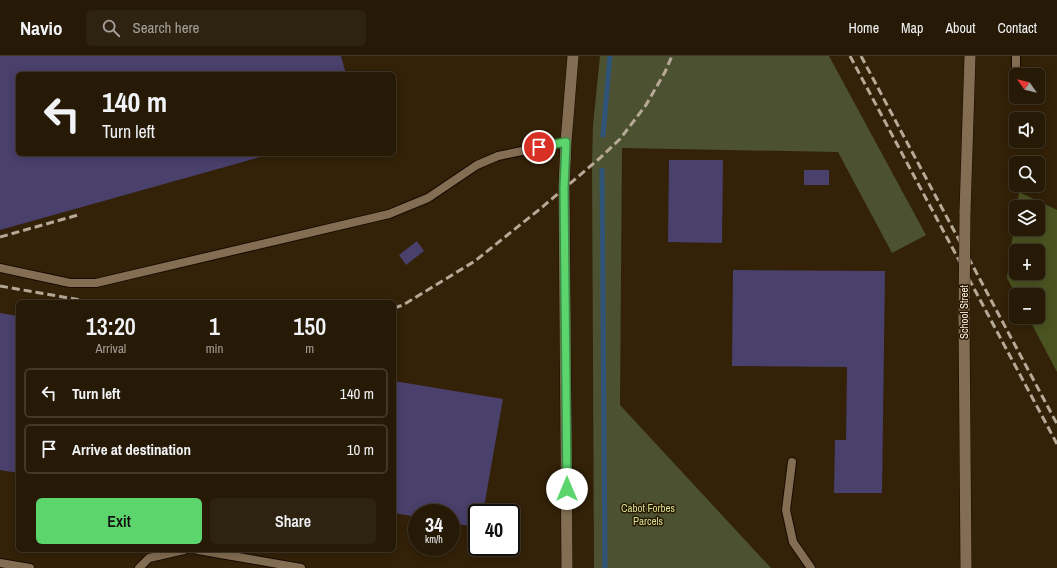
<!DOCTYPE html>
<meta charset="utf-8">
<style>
body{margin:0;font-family:"Archivo Narrow",sans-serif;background:#2e2210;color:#f1f3f6;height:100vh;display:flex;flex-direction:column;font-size:15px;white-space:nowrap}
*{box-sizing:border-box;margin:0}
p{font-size:13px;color:#a4a09b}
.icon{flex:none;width:22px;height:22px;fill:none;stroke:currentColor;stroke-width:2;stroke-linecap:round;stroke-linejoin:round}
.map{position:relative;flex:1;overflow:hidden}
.drawer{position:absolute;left:16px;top:244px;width:380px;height:252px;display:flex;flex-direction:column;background:#261906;border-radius:6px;box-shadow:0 2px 10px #0003,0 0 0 1px #423828}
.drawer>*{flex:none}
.top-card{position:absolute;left:16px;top:16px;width:380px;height:84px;border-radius:6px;box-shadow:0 2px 10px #0003,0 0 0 1px #423828;background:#261906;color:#f1f3f6;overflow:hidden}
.needle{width:26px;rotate:304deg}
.controls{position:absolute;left:1009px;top:12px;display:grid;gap:8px}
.controls a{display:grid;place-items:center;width:36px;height:36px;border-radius:6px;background:#261906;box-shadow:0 2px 10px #0003,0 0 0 1px #423828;font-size:20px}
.speed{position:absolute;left:408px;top:448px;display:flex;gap:8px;font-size:20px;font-weight:700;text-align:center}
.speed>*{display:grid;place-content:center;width:52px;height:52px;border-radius:50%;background:#261906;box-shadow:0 2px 10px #0003,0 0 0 1px #423828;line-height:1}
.speed small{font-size:10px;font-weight:400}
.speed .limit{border:2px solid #111;border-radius:6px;background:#fff;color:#111}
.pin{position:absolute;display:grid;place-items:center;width:34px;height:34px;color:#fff;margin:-17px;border:2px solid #fff;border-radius:50%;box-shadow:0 1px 4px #0007}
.me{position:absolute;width:44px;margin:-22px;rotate:0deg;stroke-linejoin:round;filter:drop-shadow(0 0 3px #0008)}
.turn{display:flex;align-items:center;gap:14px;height:84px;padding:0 20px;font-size:18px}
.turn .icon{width:52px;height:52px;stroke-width:2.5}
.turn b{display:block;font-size:28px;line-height:34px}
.eta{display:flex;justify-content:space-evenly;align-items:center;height:68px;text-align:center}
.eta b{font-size:24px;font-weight:600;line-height:28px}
.primary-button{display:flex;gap:8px;margin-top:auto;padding:8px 20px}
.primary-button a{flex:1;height:46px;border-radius:6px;background:#5dd56d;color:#111;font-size:16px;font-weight:600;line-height:46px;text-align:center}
.primary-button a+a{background:#2e2210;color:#f1f3f6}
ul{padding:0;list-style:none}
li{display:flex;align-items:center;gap:12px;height:50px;margin:0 8px 6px;padding:0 12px;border:2px solid #423828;border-radius:6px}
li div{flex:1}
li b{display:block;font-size:15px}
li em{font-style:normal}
header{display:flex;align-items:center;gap:24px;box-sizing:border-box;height:56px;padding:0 20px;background:#261906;border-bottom:1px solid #423828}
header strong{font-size:19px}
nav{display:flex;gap:22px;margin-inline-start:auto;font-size:14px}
.search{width:280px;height:36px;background:#2e2210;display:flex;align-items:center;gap:10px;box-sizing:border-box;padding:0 14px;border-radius:6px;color:#a4a09b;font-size:15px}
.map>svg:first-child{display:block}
</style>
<header>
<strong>Navio</strong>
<div class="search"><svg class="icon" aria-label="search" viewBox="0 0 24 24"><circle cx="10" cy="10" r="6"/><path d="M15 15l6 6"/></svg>Search here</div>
<nav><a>Home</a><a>Map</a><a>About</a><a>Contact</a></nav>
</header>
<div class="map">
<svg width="1057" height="512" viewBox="0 0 1057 512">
<rect width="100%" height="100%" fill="#332108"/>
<path fill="#4b5131" d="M600,0H829L927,181L926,179L892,197L838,96L622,92L620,349L771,512H594L592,108L593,69Z"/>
<path fill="#4b5321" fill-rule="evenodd" d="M1019,136L1057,154V316L1028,261H1038V239H1016L1007,222L1016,155V173H1038V151H1017ZM1016,195H1038V217H1016Z"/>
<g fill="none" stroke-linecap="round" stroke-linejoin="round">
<path stroke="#2f5477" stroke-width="5" d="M603,79L610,0
M602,114L605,512"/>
</g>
<path fill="#49406b" d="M0,0H341L346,18H18V98H271L0,174Z
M669,104H723L722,187L668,186Z
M804,114H829V129H804Z
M417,185L424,195L406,209L399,199Z
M733,214L885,215L882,437H834L835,384H846L847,311L732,310Z
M0,257L18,260V417L0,414Z
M394,325L503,343L483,457H477V471L451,467V457H417V461L394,457Z"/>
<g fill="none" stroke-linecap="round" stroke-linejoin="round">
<defs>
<path id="service" d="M1016,24V0
M0,212L70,227H96L389,158L428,142L477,109L498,100L566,86
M792,406L786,454L793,486L811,512
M198,494L301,512
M0,507L30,512
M139,512L149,502L184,494"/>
<path id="tertiary" d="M965,156L970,0
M964,261L966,512
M567,512L564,132L566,86L573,0"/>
</defs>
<use href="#service" stroke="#1a0a00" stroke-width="10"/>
<use href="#tertiary" stroke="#1a0a00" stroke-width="12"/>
<use href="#service" stroke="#836e53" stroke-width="8"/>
<use href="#tertiary" stroke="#836e53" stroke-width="11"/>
<path stroke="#b7a997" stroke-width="3" stroke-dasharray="8 4" stroke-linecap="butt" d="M850,0L1057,388
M861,0L1057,368
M0,181L78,159
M0,230L92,246
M394,252L403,249L475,205L540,153L600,102L620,83L646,49L665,16L672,0"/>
<defs>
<path id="tertiary-bridge" d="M964,261L965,156"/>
</defs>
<use href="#tertiary-bridge" stroke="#1a0a00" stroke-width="12" stroke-linecap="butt"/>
<use href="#tertiary-bridge" stroke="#836e53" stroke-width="11"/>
</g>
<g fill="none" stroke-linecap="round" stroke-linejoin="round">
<defs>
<path id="route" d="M539,91L566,86L564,132L567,433"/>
</defs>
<use href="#route" stroke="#3c8a47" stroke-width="10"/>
<use href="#route" stroke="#5dd56d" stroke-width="7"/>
</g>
<g text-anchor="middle" stroke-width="3" stroke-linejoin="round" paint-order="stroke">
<g font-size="11" fill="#f8ecdd" stroke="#291801">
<text transform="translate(964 256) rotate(-90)" y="4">School Street</text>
</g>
<g font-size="11" fill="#d1df90" stroke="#291801">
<text x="648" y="456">Cabot Forbes<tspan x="648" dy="13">Parcels</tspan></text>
</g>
</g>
</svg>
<div class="controls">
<a><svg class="needle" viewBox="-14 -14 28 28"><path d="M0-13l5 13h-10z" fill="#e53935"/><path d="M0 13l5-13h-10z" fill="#a4a09b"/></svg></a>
<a><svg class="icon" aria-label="sound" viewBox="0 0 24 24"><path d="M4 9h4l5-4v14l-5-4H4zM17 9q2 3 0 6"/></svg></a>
<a><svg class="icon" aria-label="search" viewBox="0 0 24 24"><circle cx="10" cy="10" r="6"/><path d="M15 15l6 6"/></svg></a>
<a><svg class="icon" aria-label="layers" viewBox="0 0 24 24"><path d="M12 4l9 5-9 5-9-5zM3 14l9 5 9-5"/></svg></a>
<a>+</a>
<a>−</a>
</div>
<div class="speed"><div>34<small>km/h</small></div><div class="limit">40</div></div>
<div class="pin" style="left:539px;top:91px;background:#d93025"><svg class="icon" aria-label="arrive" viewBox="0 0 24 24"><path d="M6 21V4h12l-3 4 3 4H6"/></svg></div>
<svg class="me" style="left:567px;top:433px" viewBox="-20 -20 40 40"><circle r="19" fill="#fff"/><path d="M0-13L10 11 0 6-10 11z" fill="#5dd56d"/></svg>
<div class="top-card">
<div class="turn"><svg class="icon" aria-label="left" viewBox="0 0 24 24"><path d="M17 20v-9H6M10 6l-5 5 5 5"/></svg><div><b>140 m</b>Turn left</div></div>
</div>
<section class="drawer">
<div class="eta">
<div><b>13:20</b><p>Arrival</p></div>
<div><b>1</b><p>min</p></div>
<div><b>150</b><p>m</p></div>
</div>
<ul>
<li><svg class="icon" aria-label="left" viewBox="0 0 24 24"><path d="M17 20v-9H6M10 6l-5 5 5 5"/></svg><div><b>Turn left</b></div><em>140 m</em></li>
<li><svg class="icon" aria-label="arrive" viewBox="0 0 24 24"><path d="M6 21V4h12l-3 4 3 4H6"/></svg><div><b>Arrive at destination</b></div><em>10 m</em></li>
</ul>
<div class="primary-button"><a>Exit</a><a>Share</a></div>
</section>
</div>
